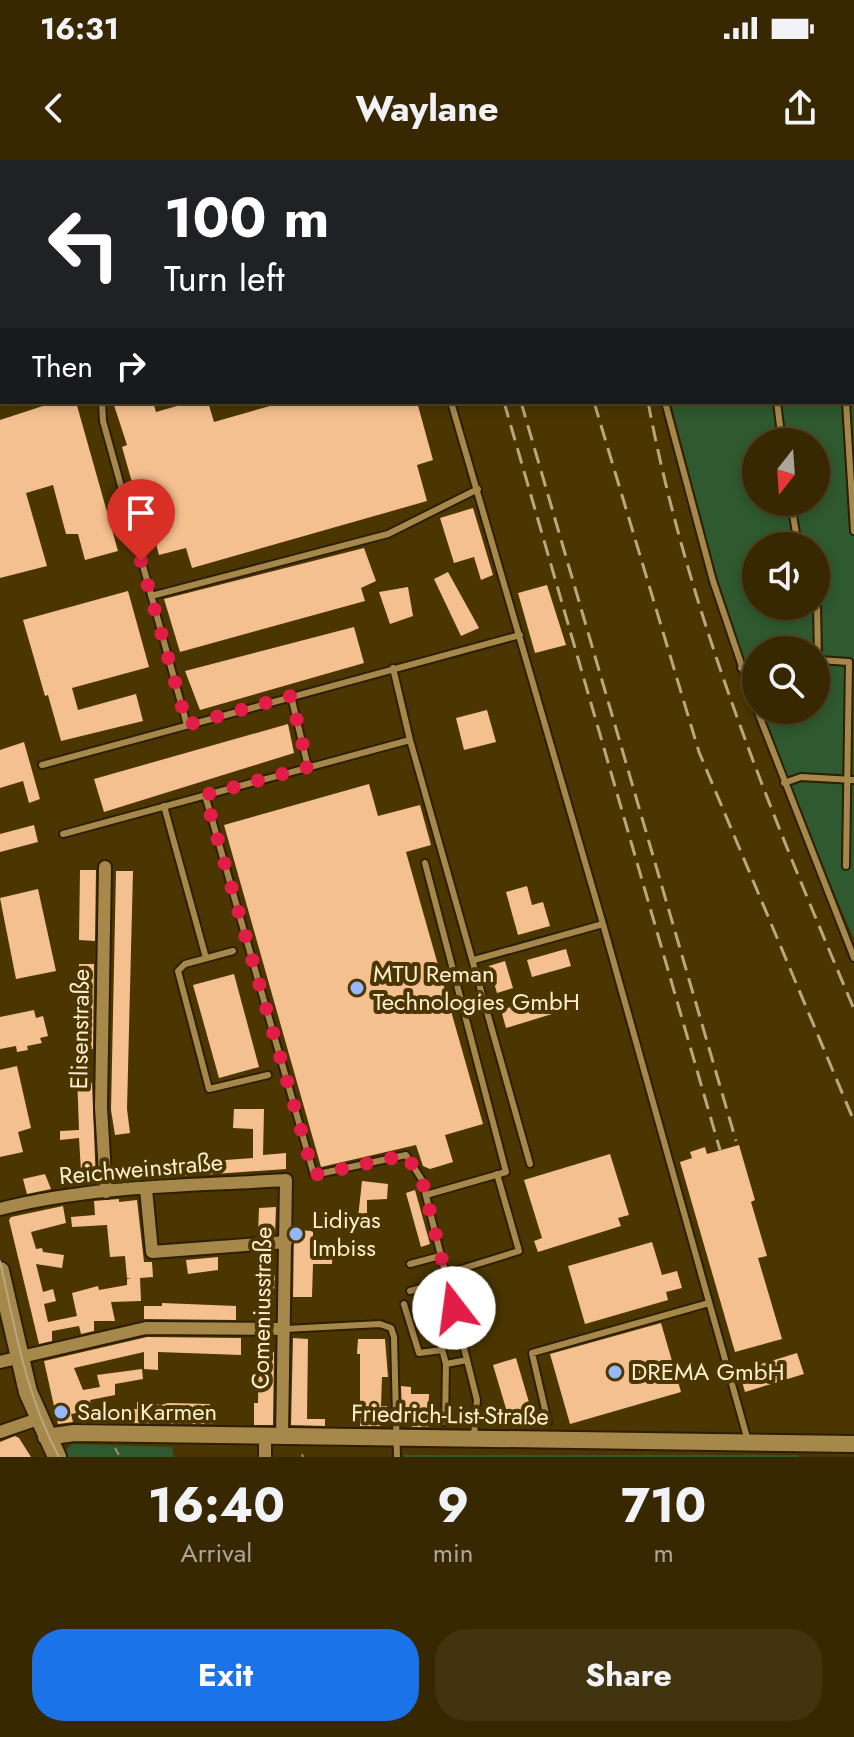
<!DOCTYPE html>
<meta charset="utf-8">
<style>
body{margin:0;font-family:Jost,sans-serif;background:#433410;color:#f1f3f6;height:100vh;display:flex;flex-direction:column;font-size:30px;white-space:nowrap}
*{box-sizing:border-box;margin:0}
p{font-size:26px;color:#aba699}
.icon{flex:none;width:44px;height:44px;fill:none;stroke:currentColor;stroke-width:2;stroke-linecap:round;stroke-linejoin:round}
.map{position:relative;height:1297px;overflow:hidden}
.drawer{display:flex;flex-direction:column;background:#382801;flex:1}
.drawer>*{flex:none}
.top-card{position:absolute;left:0px;top:0px;width:854px;height:244px;box-shadow:0 4px 12px #0003,0 0 0 2px #524423;background:#202124;color:#fff;overflow:hidden}
.needle{width:52px;rotate:197deg}
.buttons{position:absolute;left:742px;top:268px;display:grid;gap:16px}
.buttons a{display:grid;place-items:center;width:88px;height:88px;border-radius:50%;background:#382801;box-shadow:0 4px 12px #0003,0 0 0 2px #524423;font-size:40px}
.pin{position:absolute;display:grid;place-items:center;width:68px;height:68px;color:#fff;margin:-82px -34px;border-radius:50% 50% 50% 0;rotate:-45deg;box-shadow:0 0 8px #0007}
.pin .icon{rotate:45deg}
.me{position:absolute;width:88px;margin:-44px;rotate:345deg;stroke-linejoin:round;filter:drop-shadow(0 0 6px #0008)}
.turn{display:flex;align-items:center;gap:28px;height:168px;padding:0 32px;font-size:36px}
.turn .icon{width:104px;height:104px;stroke-width:2.5}
.turn b{display:block;font-size:56px;line-height:68px}
.then{display:flex;align-items:center;height:76px;padding:0 32px;background:#0003;gap:16px;font-size:30px}
.eta{display:flex;justify-content:space-evenly;align-items:center;height:136px;text-align:center}
.eta b{font-size:48px;font-weight:700;line-height:56px}
.button{display:flex;gap:16px;margin-top:auto;padding:16px 32px}
.button a{flex:1;height:92px;border-radius:32px;background:#1a73e8;color:#fff;font-size:32px;font-weight:700;line-height:92px;text-align:center}
.button a+a{background:#433410;color:#f1f3f6}
.status{display:flex;justify-content:space-between;align-items:center;height:56px;padding:0 40px;background:#382801;direction:ltr}
.status svg{height:22px;fill:currentColor}
header{display:flex;justify-content:space-between;align-items:center;height:104px;padding:0 32px;background:#382801;font-size:36px;font-weight:700}
.map>svg:first-child{display:block}
</style>
<div class="status"><b>16:31</b><svg viewBox="0 0 49 12"><path d="M0 12V9h3v3zM5 12V6h3v6zM10 12V3h3v9zM15 12V0h3v12zM26 1h20v11H26zM47 4h2v5h-2z"/></svg></div>
<header><svg class="icon" aria-label="back" viewBox="0 0 24 24"><path d="M15 5l-7 7 7 7"/></svg>Waylane<svg class="icon" aria-label="share" viewBox="0 0 24 24"><path d="M12 15V3M7 8l5-5 5 5M5 13v7h14v-7"/></svg></header>
<div class="map">
<svg width="854" height="1297" viewBox="0 0 854 1297">
<rect width="100%" height="100%" fill="#4b3601"/>
<path fill="#2f592f" fill-rule="evenodd" d="M651,0H854V228L852,2H650Z
M852,237H854V779L791,632L761,550H816V490H756V535L715,410L671,244L852,242ZM756,282H816V342H756ZM756,386H816V446H756Z
M73,1284L172,1287L174,1297H68L65,1290Z
M403,1295H798L799,1297H404Z"/>
<path fill="#f5c08f" d="M55,242H76L118,391L85,400L78,374H66L53,325L26,333L47,406L0,418V260Z
M113,242H153L156,252L191,242H208L214,262L284,242H417L433,300L417,305L427,341L192,408L186,388L159,395L155,380L149,382L122,287L127,285Z
M473,348L493,415L481,420L474,397L454,403L440,358Z
M364,388L376,421L361,428L365,441L180,492L164,439Z
M448,412L479,468L461,476L434,419Z
M547,425L566,485L535,493L518,433Z
M408,427L413,456L390,464L379,432Z
M128,431L149,507L72,528L78,550L136,534L143,561L61,581L48,535L45,536L23,460Z
M354,467L364,503L200,550L185,511Z
M487,550L496,582L464,590L456,558Z
M288,564L294,593L104,652L94,619Z
M24,582L40,639L29,643L23,621L0,628V590Z
M369,624L378,656L420,645L431,685L406,692L483,964L445,975L453,1002L430,1009L423,1006L416,985L321,1007L224,665Z
M34,665L38,682L0,692V674Z
M80,710H96L95,781L79,780Z
M116,711H133L127,949L130,973L115,975L111,950Z
M527,726L532,745L543,742L550,766L518,775L506,732Z
M38,729L56,811L16,819L0,738Z
M566,789L571,806L532,817L527,800Z
M505,801L513,828L497,833L489,806Z
M79,804H94L93,889H77Z
M234,814L259,907L219,918L193,825Z
M547,836L552,854L506,868L501,850Z
M34,850L36,858L43,856L48,876L40,878L42,883L27,886L28,890L17,892L16,886L0,889V857Z
M17,906L31,968L18,972L23,992L0,997V910Z
M77,915L88,916V923H92L96,1023L69,1026V1015L81,1012L79,978L60,980V971L79,970Z
M234,949H264L263,995L286,993V1009L116,1021V1008L253,998V969L233,968Z
M739,985L755,1040L751,1042L767,1096L758,1098L782,1179L735,1192L680,1002L692,998L690,992L705,987L707,994Z
M610,994L629,1055L618,1058L621,1066L538,1092L534,1081L542,1078L524,1020Z
M45,1014L51,1029L27,1034L23,1019Z
M362,1021L388,1024L387,1039L367,1040V1058H358Z
M415,1030L430,1084L421,1087L406,1033Z
M119,1039V1042L137,1040L144,1102H152L153,1117L140,1118L141,1141L111,1142L115,1161H94V1171L81,1174L79,1166L52,1171V1181L39,1184L9,1060L11,1057L63,1046L66,1063L31,1072L36,1089L42,1088L43,1092L64,1095L62,1108L36,1104L43,1132L53,1129L56,1141L44,1144L48,1162L77,1156L72,1133L98,1126L99,1130L127,1125V1119L131,1118H127L125,1096L110,1097L107,1065L72,1067L71,1057L95,1055L94,1041Z
M276,1047L275,1074L258,1075L259,1048Z
M294,1070L313,1071V1089H333L332,1104H313L312,1137H293Z
M652,1082L662,1115L677,1111L682,1128L666,1132L668,1140L585,1164L568,1106Z
M218,1097V1110L188,1114L186,1100Z
M257,1115H275L272,1160H257Z
M162,1143L236,1146V1160L144,1159V1146H162Z
M661,1163L681,1232L570,1264L550,1194Z
M147,1177L241,1178V1195L158,1192V1210L144,1209V1192L74,1208L83,1230L100,1227L97,1215L142,1209L143,1219L115,1224V1235L90,1240L92,1251L71,1254L73,1262L58,1264L44,1201Z
M293,1178L308,1179L307,1259H325V1266L291,1265Z
M358,1179H385L388,1217H382L381,1246H387L386,1255H381V1266H360V1194H357Z
M259,1192H274L273,1265H254V1243H258Z
M797,1193L804,1214L745,1232L739,1211Z
M516,1198L533,1256L510,1262L493,1205Z
M401,1226L411,1227V1234H429L428,1267H412V1254H402Z
M137,1242L161,1245L168,1243L210,1244V1247H215V1264L120,1263V1258H113L112,1249H137Z
M15,1276L19,1278L31,1297H0V1282Z"/>
<g fill="none" stroke-linecap="round" stroke-linejoin="round">
<defs>
<path id="service" d="M98,0V2
M416,0V2
M645,2L646,0
M0,23H2
M0,155L2,180
M852,233H854
M102,242L103,261L187,565
M451,242L603,764L748,1281
M665,242L713,421L756,548
M777,242L782,282
M846,242L854,371
M791,342L798,386
M151,436L388,374L478,329
M817,443L818,500L849,502L846,706
M393,508L410,580L530,1004
M741,508L756,505
M291,536L308,607
M757,550L854,798
M42,605L520,475
M784,623L801,617L854,620
M205,635L314,1015L406,995L422,1020L477,1240L474,1275
M164,646L206,798
M63,674L410,580
M425,703L506,1012L426,1035
M233,791L185,804L178,811L209,929L268,915
M474,800L603,764
M410,1104L440,1096
M445,1114L519,1091L497,1014
M410,1131L447,1121
M428,1137L446,1204
M404,1144L419,1193L442,1190
M285,1169L380,1164L391,1168L394,1177L397,1297
M445,1262L446,1204L467,1200
M548,1262L532,1193L709,1143"/>
<path id="minor" d="M105,707L101,947L106,1032
M146,1029L152,1092L286,1082
M0,1049C92,1025 191,1026 286,1020L282,1276
M0,1202L146,1168L284,1169
M0,1272L38,1259
M265,1297V1276"/>
<path id="tertiary" d="M46,1277L74,1273L854,1284"/>
<path id="secondary" d="M0,1111L28,1232L57,1297"/>
</defs>
<use href="#service" stroke="#2d1e00" stroke-width="10"/>
<use href="#minor" stroke="#2d1e00" stroke-width="16"/>
<use href="#tertiary" stroke="#2d1e00" stroke-width="20"/>
<use href="#secondary" stroke="#2d1e00" stroke-width="22"/>
<path stroke="#a18e64" stroke-width="2" stroke-dasharray="8 4" stroke-linecap="butt" d="M726,0L727,2
M852,202L854,205
M115,1288L120,1297
M302,1294L303,1297"/>
<use href="#service" stroke="#a6884b" stroke-width="6"/>
<use href="#minor" stroke="#a6884b" stroke-width="12"/>
<use href="#tertiary" stroke="#a6884b" stroke-width="16"/>
<use href="#secondary" stroke="#a6884b" stroke-width="18"/>
<path stroke="#b9a780" stroke-width="2" d="M0,1101C15,1168 26,1236 59,1297"/>
<path stroke="#b9a780" stroke-width="3" stroke-dasharray="16 8" stroke-linecap="butt" d="M427,0V2
M441,0L442,2
M467,0V2
M541,0V2
M630,2V0
M0,24H2
M504,242L720,990
M521,242L736,981
M594,242L699,592L854,961
M648,242C688,453 771,653 854,849"/>
</g>
<g fill="none" stroke-linecap="round" stroke-linejoin="round">
<path stroke="#e11d48" stroke-width="14" stroke-dasharray="0 25.2" d="M141,401L187,565L291,536L308,607L205,635L314,1015L406,995L422,1020L454,1148"/>
</g>
<g fill="#94b7fd" stroke="#4b3601" stroke-width="3">
<circle cx="357" cy="828" r="8"/>
<circle cx="296" cy="1074" r="8"/>
<circle cx="615" cy="1212" r="8"/>
<circle cx="61" cy="1252" r="8"/>
</g>
<g text-anchor="middle" stroke-width="8" stroke-linejoin="round" paint-order="stroke">
<g font-size="24" fill="#feeecf" stroke="#4b3601" text-anchor="start">
<text x="373" y="822">MTU Reman<tspan x="373" dy="28">Technologies GmbH</tspan></text>
<text x="312" y="1068">Lidiyas<tspan x="312" dy="28">Imbiss</tspan></text>
<text x="631" y="1220">DREMA GmbH</text>
<text x="77" y="1260">Salon Karmen</text>
</g>
<g font-size="24" fill="#feeecf" stroke="#4b3601">
<text transform="translate(80 869) rotate(-89)" y="8">Elisenstraße</text>
<text transform="translate(141 1009) rotate(-5)" y="8">Reichweinstraße</text>
<text transform="translate(262 1148) rotate(-89)" y="8">Comeniusstraße</text>
<text transform="translate(450 1255) rotate(1)" y="8">Friedrich-List-Straße</text>
</g>
</g>
</svg>
<div class="buttons">
<a><svg class="needle" viewBox="-14 -14 28 28"><path d="M0-13l5 13h-10z" fill="#e53935"/><path d="M0 13l5-13h-10z" fill="#aba699"/></svg></a>
<a><svg class="icon" aria-label="sound" viewBox="0 0 24 24"><path d="M4 9h4l5-4v14l-5-4H4zM17 9q2 3 0 6"/></svg></a>
<a><svg class="icon" aria-label="search" viewBox="0 0 24 24"><circle cx="10" cy="10" r="6"/><path d="M15 15l6 6"/></svg></a>
</div>
<div class="pin" style="left:141px;top:401px;background:#d93025"><svg class="icon" aria-label="arrive" viewBox="0 0 24 24"><path d="M6 21V4h12l-3 4 3 4H6"/></svg></div>
<svg class="me" style="left:454px;top:1148px" viewBox="-20 -20 40 40"><circle r="19" fill="#fff"/><path d="M0-13L10 11 0 6-10 11z" fill="#e11d48"/></svg>
<div class="top-card">
<div class="turn"><svg class="icon" aria-label="left" viewBox="0 0 24 24"><path d="M17 20v-9H6M10 6l-5 5 5 5"/></svg><div><b>100 m</b>Turn left</div></div>
<div class="then">Then<svg class="icon" aria-label="right" viewBox="0 0 24 24"><path d="M7 20v-9h11M14 6l5 5-5 5"/></svg></div>
</div>
</div>
<section class="drawer">
<div class="eta">
<div><b>16:40</b><p>Arrival</p></div>
<div><b>9</b><p>min</p></div>
<div><b>710</b><p>m</p></div>
</div>
<div class="button"><a>Exit</a><a>Share</a></div>
</section>
